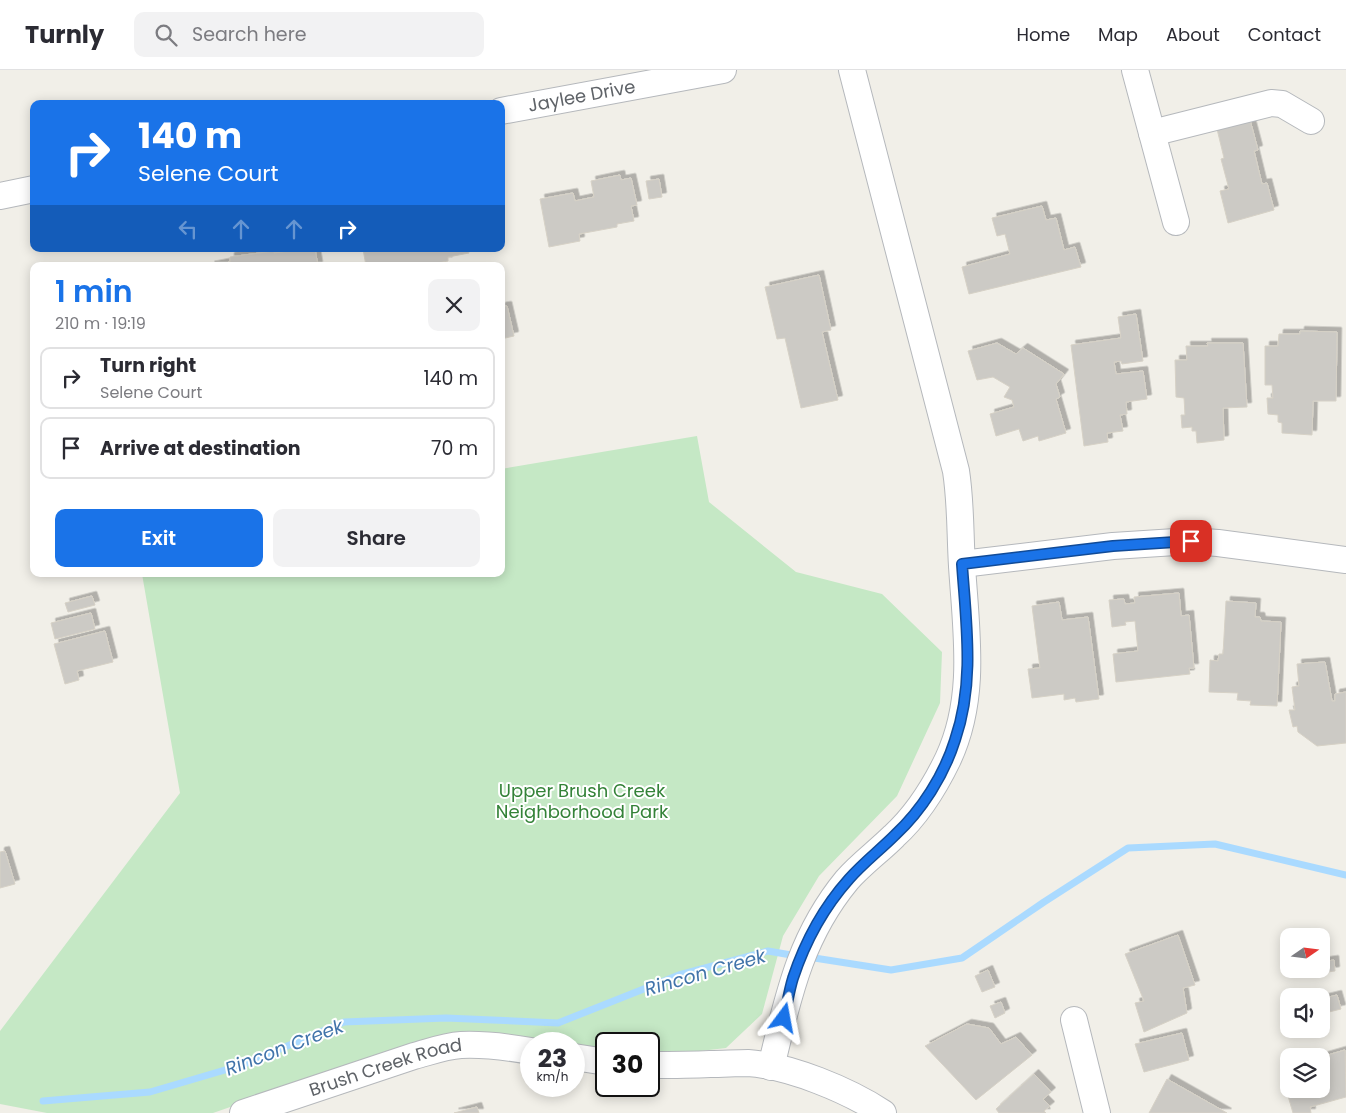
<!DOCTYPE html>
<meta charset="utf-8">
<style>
body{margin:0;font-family:Poppins,sans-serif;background:#f2f2f3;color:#2b2b33;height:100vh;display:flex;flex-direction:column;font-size:19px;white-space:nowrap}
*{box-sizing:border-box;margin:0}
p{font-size:16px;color:#7c7c81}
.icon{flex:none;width:28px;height:28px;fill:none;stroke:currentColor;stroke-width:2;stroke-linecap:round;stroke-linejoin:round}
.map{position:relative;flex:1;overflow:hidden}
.side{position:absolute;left:30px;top:192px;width:475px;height:315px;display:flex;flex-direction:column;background:#fff;border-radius:10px;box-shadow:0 2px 12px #0003}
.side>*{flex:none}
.hud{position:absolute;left:30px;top:30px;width:475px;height:152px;border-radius:10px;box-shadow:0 2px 12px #0003;background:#1a73e8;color:#fff;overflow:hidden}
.needle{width:32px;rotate:76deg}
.tools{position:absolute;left:1280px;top:858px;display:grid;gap:10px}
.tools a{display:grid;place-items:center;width:50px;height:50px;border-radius:10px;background:#fff;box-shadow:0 2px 12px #0003;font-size:25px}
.speed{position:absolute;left:520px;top:962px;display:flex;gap:10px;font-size:25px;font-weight:700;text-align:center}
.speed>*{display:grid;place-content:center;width:65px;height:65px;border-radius:50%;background:#fff;box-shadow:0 2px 12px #0003;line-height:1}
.speed small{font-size:12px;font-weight:400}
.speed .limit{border:2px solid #111;border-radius:8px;background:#fff;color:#111}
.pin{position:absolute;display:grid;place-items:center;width:42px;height:42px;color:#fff;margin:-21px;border-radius:10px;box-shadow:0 2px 8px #0006}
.me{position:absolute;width:55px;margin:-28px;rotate:13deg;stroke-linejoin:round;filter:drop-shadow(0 0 4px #0008)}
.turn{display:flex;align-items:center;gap:18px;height:105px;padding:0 25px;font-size:22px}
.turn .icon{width:65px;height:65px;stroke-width:2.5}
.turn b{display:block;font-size:35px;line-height:42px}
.lanes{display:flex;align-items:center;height:48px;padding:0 25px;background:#0003;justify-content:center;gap:25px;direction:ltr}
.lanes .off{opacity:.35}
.round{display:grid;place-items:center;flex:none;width:52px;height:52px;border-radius:10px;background:#f2f2f3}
.summary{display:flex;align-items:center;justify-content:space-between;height:85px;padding:0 25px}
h1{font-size:30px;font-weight:600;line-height:38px;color:#1a73e8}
.primary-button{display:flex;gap:10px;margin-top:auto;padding:10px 25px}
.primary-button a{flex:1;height:58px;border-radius:10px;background:#1a73e8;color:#fff;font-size:20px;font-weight:600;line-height:58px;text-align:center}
.primary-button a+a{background:#f2f2f3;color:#2b2b33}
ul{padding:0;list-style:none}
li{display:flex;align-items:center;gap:15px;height:62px;margin:0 10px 8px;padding:0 15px;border:2px solid #e1e1e2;border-radius:10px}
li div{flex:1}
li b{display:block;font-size:19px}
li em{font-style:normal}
header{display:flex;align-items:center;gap:30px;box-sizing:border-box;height:70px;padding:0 25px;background:#fff;border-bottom:1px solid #e1e1e2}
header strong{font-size:24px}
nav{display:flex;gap:28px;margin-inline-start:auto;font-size:18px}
.search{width:350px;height:45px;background:#f2f2f3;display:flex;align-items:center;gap:12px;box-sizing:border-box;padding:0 18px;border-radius:10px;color:#7c7c81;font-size:19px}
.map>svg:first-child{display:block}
</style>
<header>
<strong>Turnly</strong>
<div class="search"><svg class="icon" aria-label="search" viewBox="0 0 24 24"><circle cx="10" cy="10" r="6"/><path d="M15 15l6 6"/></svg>Search here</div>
<nav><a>Home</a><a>Map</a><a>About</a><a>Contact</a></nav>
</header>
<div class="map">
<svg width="1346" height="1043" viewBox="0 0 1346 1043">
<defs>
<filter id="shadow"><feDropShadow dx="4.5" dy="-4.5" stdDeviation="0" flood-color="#0004"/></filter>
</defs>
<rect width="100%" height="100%" fill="#f1efe8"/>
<path fill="#c5e8c5" d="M697,366L709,432L796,502L882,524L942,582L940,633L897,726L819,806L783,866L762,944L726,978L649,987V974H606V985L574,980V974H539L512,969L429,968L213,1043H47L0,1034V961L180,723L142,504H501V399Z"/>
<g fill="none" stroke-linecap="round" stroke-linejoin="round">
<path stroke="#aadaff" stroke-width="7" d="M808,887L891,900L962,888L1044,832L1128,778L1215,774L1346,805
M43,1031L150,1022L242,995L344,952L446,948L558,953L679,905L768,881L797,886"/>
</g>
<path fill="#cccac5" stroke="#d6d1c6" filter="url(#shadow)" d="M1250,50L1258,80L1254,81L1262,114L1267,113L1274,140L1228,153L1220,121L1229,119L1221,89L1224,88L1217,59Z
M620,105L621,110L631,108L637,135L631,136L634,151L617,154V157L579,164L580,171L549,177L540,129L573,123L575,131L594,127L591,111Z
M659,109L662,127L649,129L646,111Z
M1042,136L1046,150L1056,148L1064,180L1075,177L1081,197L969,224L962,197L1010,184L1005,164L997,166L992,148Z
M305,179H315L318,196H210L230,192V187L274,181V183Z
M363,179H468L469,183L448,187V191L419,196H366Z
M819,205L831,260L822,262L838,330L801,338L785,268L777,269L765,217Z
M507,236L514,266L501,269V237Z
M1136,244L1143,291L1122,294L1121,291L1114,292L1116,304L1143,301L1147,329L1126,332L1127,344L1120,345L1123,361L1107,363L1108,372L1084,376L1071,275L1121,268L1118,247Z
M1300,261L1337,262L1336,331H1313L1312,365L1282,363V353L1278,352V345L1268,344L1267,328H1273L1272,315H1265V276H1278L1279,264H1300Z
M997,273L1016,284L1023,278L1064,304L1056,314L1060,327L1056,329L1066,363L1039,371L1038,366L1023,371L1019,359L996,366L990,344L1014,337L1012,330L1004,327L1010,317L993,307L977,310L968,281Z
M1207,273H1243L1247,337L1223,338L1224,370L1197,373L1196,361H1192V357L1182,358L1181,345H1185L1184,328L1176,327L1175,290H1187L1186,276H1208Z
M1179,523L1181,546L1189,545L1194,598H1189L1190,604L1116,612L1113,584L1138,581L1135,551L1125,552L1126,555L1112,557L1109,530L1124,529L1125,534L1135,533L1134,527Z
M92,526L95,535L68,542L65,533Z
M1226,531L1256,533L1255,547H1260L1261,551L1281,552L1277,636L1250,635L1251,631L1237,630L1238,623L1209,622L1210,590L1218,591L1219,584H1223Z
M1059,532L1062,550L1088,547L1099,629L1076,632L1075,628L1064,630V624L1032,628L1028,599L1040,598L1032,536Z
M91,543L95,559L55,569L51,553Z
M105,561L113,592L77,601L79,610L65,614L54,574Z
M1325,592L1332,631H1335V624L1346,622V673L1317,676L1298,662L1297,656L1293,657L1289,640H1295L1292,617L1299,616L1297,594Z
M5,781L15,814L0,818V782Z
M1178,865L1195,915L1183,918L1187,943L1144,962L1135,933L1144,931L1125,884Z
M1334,890L1335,901L1314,904L1313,899H1321V892Z
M988,900L995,917L982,922L975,906Z
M1337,925L1341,939L1325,943L1321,929Z
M1001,932L1005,943L995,948L990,936Z
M967,954L989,958L1001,974L1016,967L1032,985L976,1030L925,976Z
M1182,963L1189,990L1144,1002L1135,974Z
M1345,980L1346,1027L1310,1037L1311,1043H1293L1283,1009L1289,1007V1019H1321V987Z
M1034,1004L1051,1022L1043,1029L1050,1036L1044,1041L1046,1043H999L996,1039Z
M1167,1009L1227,1043H1149Z
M477,1037L479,1043H454Z"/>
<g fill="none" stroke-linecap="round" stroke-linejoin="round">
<defs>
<g id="minor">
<path d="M1135,0L1176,152"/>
<path id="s1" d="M501,41L723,0"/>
<path d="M1152,63L1271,33L1282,34L1311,51"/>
<path d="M0,126L34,119"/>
<path d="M962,494L1113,476L1191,471L1218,473L1346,490"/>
<path d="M1074,950L1097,1043"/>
<path d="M574,987L606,992"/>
<path d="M649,995C669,995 690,995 710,994C723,994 735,993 748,993C790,996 848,1020 883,1043"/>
<path d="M771,997C788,927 800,867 847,810C861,794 879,781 894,766C917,745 934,718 948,689C977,627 966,561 962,496C960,464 961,433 956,401L852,0"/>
<path id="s2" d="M243,1043L414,986C429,982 445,976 461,975C484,974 508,977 531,981"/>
</g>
</defs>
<use href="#minor" stroke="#b5b8bc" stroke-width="28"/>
<use href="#minor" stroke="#fff" stroke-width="26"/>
</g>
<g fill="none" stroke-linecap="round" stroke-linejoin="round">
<defs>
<path id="route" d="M784,948C787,935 789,921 793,908C805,872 824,837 849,809C863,793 880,780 895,765C922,740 944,705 955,670C975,612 966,553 962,494L1113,476L1191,471"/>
</defs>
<use href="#route" stroke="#114b97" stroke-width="12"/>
<use href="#route" stroke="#1a73e8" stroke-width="9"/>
</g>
<g text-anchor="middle" stroke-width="4" stroke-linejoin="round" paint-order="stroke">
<g font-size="18" fill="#5f6368" stroke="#fff">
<text dy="6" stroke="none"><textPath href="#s1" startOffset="82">Jaylee Drive</textPath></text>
<text dy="6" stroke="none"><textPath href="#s2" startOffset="150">Brush Creek Road</textPath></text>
</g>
<g font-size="18" fill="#348238" stroke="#fff">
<text x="582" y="727">Upper Brush Creek<tspan x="582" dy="21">Neighborhood Park</tspan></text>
</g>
<g font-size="19" font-style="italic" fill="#4174aa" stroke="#fff">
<text transform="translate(705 902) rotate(-16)" y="7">Rincon Creek</text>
<text transform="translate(284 977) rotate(-21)" y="7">Rincon Creek</text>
</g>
</g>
</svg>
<div class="tools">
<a><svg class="needle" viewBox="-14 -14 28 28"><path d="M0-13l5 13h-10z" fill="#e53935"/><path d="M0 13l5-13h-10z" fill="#7c7c81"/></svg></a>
<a><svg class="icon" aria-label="sound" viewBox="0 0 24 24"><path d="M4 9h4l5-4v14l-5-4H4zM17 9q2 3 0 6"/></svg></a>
<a><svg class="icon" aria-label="layers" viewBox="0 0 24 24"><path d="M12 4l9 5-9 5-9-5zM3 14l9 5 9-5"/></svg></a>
</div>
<div class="speed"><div>23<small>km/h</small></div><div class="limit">30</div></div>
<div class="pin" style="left:1191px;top:471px;background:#d93025"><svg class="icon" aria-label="arrive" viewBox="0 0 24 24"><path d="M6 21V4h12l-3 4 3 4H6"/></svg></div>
<svg class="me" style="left:784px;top:948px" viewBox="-20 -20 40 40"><path d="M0-17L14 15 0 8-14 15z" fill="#1a73e8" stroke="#fff" stroke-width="4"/></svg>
<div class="hud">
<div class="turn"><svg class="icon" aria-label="right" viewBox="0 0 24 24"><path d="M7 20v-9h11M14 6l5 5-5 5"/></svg><div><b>140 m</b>Selene Court</div></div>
<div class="lanes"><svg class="icon off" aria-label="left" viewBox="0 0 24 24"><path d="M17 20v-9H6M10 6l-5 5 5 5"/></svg><svg class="icon off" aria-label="ahead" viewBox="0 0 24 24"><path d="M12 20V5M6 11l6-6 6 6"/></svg><svg class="icon off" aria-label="ahead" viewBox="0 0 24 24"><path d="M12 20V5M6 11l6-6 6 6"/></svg><svg class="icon" aria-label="right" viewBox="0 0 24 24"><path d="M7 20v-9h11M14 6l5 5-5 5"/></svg></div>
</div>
<section class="side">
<div class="summary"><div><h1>1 min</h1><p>210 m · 19:19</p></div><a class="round"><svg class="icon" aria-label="close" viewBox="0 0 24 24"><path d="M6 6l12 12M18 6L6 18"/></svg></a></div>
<ul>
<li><svg class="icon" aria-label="right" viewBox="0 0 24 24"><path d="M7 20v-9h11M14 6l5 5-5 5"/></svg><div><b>Turn right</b><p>Selene Court</p></div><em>140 m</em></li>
<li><svg class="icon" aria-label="arrive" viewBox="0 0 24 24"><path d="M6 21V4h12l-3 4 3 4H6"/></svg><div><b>Arrive at destination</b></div><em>70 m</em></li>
</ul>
<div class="primary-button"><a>Exit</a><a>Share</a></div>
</section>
</div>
